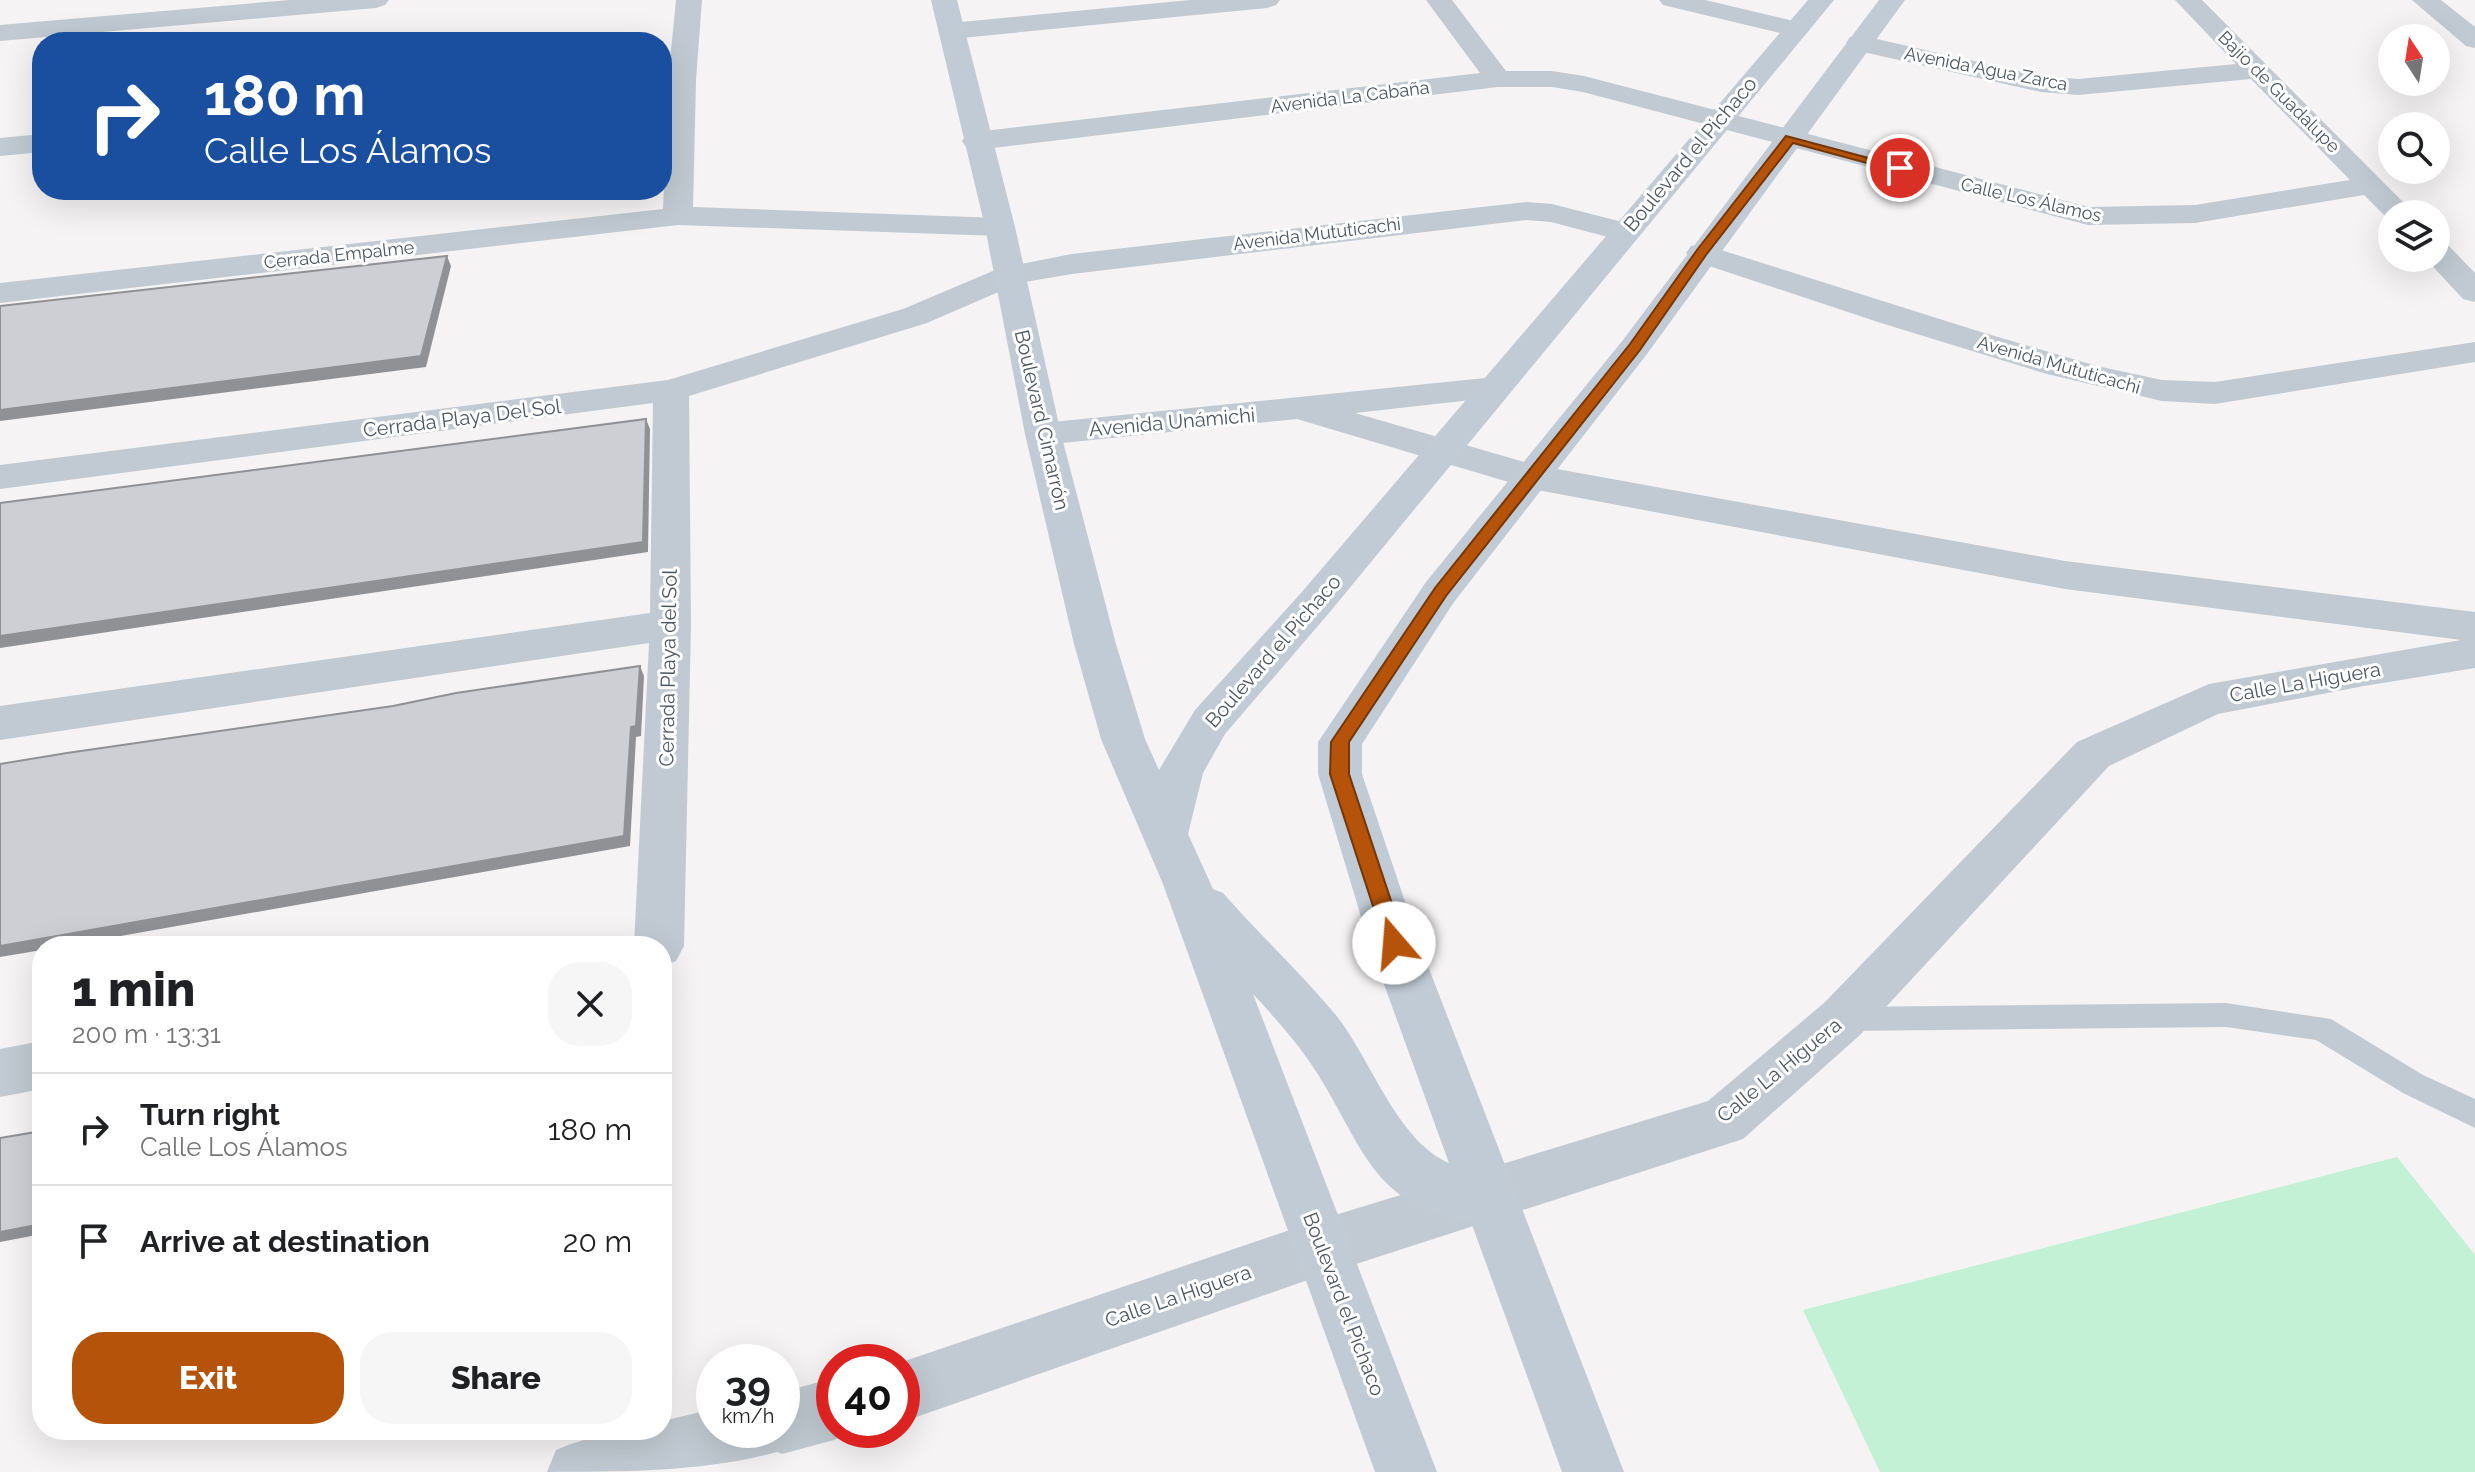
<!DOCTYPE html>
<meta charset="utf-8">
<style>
body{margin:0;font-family:Raleway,sans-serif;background:#f6f6f6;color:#202124;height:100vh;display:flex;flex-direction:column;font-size:30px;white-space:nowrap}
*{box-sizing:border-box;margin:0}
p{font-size:26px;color:#757577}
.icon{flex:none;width:44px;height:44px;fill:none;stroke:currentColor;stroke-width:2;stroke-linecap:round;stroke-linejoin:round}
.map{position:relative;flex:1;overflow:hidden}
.sheet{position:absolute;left:32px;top:936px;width:640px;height:504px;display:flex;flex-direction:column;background:#fff;border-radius:32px;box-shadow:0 8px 32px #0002}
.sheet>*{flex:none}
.banner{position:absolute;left:32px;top:32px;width:640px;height:168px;border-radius:32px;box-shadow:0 8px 32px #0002;background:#1a4fa0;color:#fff;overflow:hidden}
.needle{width:52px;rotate:348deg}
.buttons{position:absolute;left:2378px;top:24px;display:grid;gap:16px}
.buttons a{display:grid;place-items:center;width:72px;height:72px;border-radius:50%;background:#fff;box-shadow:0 8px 32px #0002;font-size:40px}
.speed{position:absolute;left:696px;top:1344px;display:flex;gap:16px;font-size:40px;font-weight:700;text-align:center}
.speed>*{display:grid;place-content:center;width:104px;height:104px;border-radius:50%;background:#fff;box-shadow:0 8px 32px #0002;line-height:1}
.speed small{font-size:20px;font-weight:400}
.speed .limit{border:12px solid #d22;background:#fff;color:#111}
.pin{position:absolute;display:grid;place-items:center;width:68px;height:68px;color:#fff;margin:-34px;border:4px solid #fff;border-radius:50%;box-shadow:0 2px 8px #0007}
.me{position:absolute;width:88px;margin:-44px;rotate:342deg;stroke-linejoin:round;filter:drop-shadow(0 0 6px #0008)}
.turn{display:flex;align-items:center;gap:28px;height:168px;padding:0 40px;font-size:36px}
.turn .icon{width:104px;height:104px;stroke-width:2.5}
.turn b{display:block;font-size:56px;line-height:68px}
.round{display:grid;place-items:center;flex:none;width:84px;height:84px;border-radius:32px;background:#f6f6f6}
.headline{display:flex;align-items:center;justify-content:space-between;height:136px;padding:0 40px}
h1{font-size:48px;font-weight:800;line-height:60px}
.button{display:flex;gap:16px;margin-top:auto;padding:16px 40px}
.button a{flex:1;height:92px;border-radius:32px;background:#b45309;color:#fff;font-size:32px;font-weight:800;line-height:92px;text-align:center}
.button a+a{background:#f6f6f6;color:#202124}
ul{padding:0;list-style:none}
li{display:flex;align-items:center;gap:24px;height:112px;padding:0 40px;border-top:2px solid #e0e0e0}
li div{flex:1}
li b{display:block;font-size:30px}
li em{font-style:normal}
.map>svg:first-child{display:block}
</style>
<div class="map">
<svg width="2475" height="1472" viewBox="0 0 2475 1472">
<rect width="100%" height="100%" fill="#f5f3f3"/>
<path fill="#c3f1d5" d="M2397,1157L2475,1255V1472H1880L1803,1310Z"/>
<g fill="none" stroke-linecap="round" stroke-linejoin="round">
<path fill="#c1cad2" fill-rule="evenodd" d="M2226,1003L2331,1019L2423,1075L2475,1099V1128L2403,1093L2316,1040L2226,1027L1845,1031L1835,1028L1831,1019L1835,1010L1845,1007Z"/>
<path fill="#c1cad2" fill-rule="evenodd" d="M290,0H389L385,5L376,8L0,41V25Z
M676,0H702L696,80L693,207L1000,218L1011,220L1015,227L1011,234L1000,236L678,225L0,303V283L663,209L668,80Z
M1190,0H1280L1276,5L1267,8L951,39L942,36L938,31L942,26L951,23Z
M1426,0H1452L1506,71H1552L1584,76L2089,207L2195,205L2350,180L2251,79L2078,95L2041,92L1850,49L1846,43L1850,37L1859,35L2041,76L2078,79L2236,64L2175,0H2202L2415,214H2392V221L2389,220L2364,195L2195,223L2088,225L1583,92L1552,87H1498L976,150L966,147L962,141L966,135L976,132L1480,73Z
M1659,0H1705L1806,24L1810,29L1806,34L1797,37L1663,5Z
M2412,0H2441L2475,27V48L2466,46Z
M42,134V152L0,156V138Z
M1526,202L1552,204L1634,225L1639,232L1634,239L1623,241L1551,222L1526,220L1072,274L1019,283L927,323L689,396L691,625L684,946L676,961L662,966V946H634L649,643L0,740V706L650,613L653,403L0,489V465L668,380L903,309L1000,268L1072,254Z
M2436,242L2447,244L2475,273V302L2463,299L2425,258H2436Z
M1702,244L1981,332L2097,366L2162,380L2215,382L2475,342V362L2215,404L2162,401L2047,374L1881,323L1691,260L1686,253L1691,246Z
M1495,377L1507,380L1513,388L1507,396L1355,413L1535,465L2065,561L2475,612V668L2364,686L2218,714L2109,766L1860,1035L1743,1139L1322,1275L902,1422V1362L1322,1219L1708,1101L1824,1003L2077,742L2209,684L2461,640L2065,589L1532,489L1297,419L1043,445L1030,442L1025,434L1030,426L1043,423Z
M42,1041V1089L0,1097V1049Z
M834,1378V1430H856L834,1440L782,1454L777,1452C705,1472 623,1472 547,1472L556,1450C591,1435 624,1430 662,1430V1421L714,1409V1430H782V1392Z"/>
<path fill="#c1cbd6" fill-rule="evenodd" d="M931,0H957L1015,227L1061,434L1116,644L1145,739L1159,770L1195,710L1301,593L1808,0H1834L1329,613L1225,734L1203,773L1188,834L1213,889L1223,893C1259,934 1300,972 1335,1014C1371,1058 1396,1140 1449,1163L1369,943L1318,774V742L1426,582L1623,340L1879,0H1905L1647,354L1454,602L1362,744V774L1419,943L1624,1472H1562L1471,1222C1375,1205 1366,1154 1322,1081C1303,1049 1278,1021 1253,994L1437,1472H1375L1163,884L1101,739L1074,644L1025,434L985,227Z"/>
</g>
<path fill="#909195" d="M447,256L451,266L426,367L0,421V410Z
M646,419L650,429L648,552L0,648V636Z
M640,666L644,676L641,736L636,737L630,846L64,946H42V950L0,957V946L631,727Z
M42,1224V1234L0,1242V1232Z"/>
<path fill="#cdcfd5" stroke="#909195" stroke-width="2" d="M447,256L421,356L0,410V306Z
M646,419L643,542L0,636V503Z
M640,666L636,726L631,727L624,836L0,946V764L67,753L393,706L456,693Z
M42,1131V1224L0,1232V1138Z"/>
<path fill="#b45309" stroke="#753606" stroke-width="2" d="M1786,136L1906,168L1900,172L1793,143L1706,255L1640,350L1446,596L1349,742V774L1405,943L1402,949L1394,951L1387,949L1330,774L1331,742L1435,588L1630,344L1697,250Z"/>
<g text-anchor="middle" stroke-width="6" stroke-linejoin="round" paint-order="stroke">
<g font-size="18" fill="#4a5661" stroke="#fff">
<text transform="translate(1986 69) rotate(11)" y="6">Avenida Agua Zarca</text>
<text transform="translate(2279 92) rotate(45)" y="6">Bajio de Guadalupe</text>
<text transform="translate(1350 97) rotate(-7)" y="6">Avenida La Cabaña</text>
<text transform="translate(2031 200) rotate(13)" y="6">Calle Los Álamos</text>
<text transform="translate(1317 234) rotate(-7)" y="6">Avenida Mututicachi</text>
<text transform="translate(339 255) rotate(-6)" y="6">Cerrada Empalme</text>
<text transform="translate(2059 365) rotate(16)" y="6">Avenida Mututicachi</text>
</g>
<g font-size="20" fill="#4a5661" stroke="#fff">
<text transform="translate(1690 154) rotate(-50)" y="7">Boulevard el Pichaco</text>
<text transform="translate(462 418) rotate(-7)" y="7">Cerrada Playa Del Sol</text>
<text transform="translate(1042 420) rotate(77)" y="7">Boulevard Cimarrón</text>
<text transform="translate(1172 422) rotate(-5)" y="7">Avenida Unámichi</text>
<text transform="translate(1273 651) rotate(-49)" y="7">Boulevard el Pichaco</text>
<text transform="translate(668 668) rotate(-89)" y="7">Cerrada Playa del Sol</text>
<text transform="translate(2305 682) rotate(-10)" y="7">Calle La Higuera</text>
<text transform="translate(1779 1070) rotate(-39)" y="7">Calle La Higuera</text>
<text transform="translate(1178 1296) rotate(-19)" y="7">Calle La Higuera</text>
<text transform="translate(1344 1304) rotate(69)" y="7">Boulevard el Pichaco</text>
</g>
</g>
</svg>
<div class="buttons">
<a><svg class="needle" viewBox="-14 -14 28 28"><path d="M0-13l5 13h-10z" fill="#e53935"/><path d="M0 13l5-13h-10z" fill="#757577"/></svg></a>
<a><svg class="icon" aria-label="search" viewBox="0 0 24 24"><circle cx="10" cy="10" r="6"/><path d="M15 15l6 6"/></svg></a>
<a><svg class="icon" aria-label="layers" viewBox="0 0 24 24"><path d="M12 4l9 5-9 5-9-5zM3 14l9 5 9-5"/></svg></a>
</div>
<div class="speed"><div>39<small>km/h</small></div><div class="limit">40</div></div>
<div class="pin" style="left:1900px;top:168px;background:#d93025"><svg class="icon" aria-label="arrive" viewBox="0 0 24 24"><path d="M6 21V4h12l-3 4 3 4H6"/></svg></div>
<svg class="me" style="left:1394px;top:943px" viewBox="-20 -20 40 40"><circle r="19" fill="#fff"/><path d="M0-13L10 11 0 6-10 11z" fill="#b45309"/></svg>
<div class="banner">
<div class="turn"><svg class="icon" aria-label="right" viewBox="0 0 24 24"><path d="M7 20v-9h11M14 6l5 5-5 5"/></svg><div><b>180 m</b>Calle Los Álamos</div></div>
</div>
<section class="sheet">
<div class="headline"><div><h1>1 min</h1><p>200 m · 13:31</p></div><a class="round"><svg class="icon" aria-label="close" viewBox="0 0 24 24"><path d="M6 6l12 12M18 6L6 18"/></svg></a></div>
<ul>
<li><svg class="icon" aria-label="right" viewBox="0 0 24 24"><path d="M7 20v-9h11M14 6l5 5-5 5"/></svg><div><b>Turn right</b><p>Calle Los Álamos</p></div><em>180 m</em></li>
<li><svg class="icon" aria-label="arrive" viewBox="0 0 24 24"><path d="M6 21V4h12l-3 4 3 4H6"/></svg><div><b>Arrive at destination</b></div><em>20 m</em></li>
</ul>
<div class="button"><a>Exit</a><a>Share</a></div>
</section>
</div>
